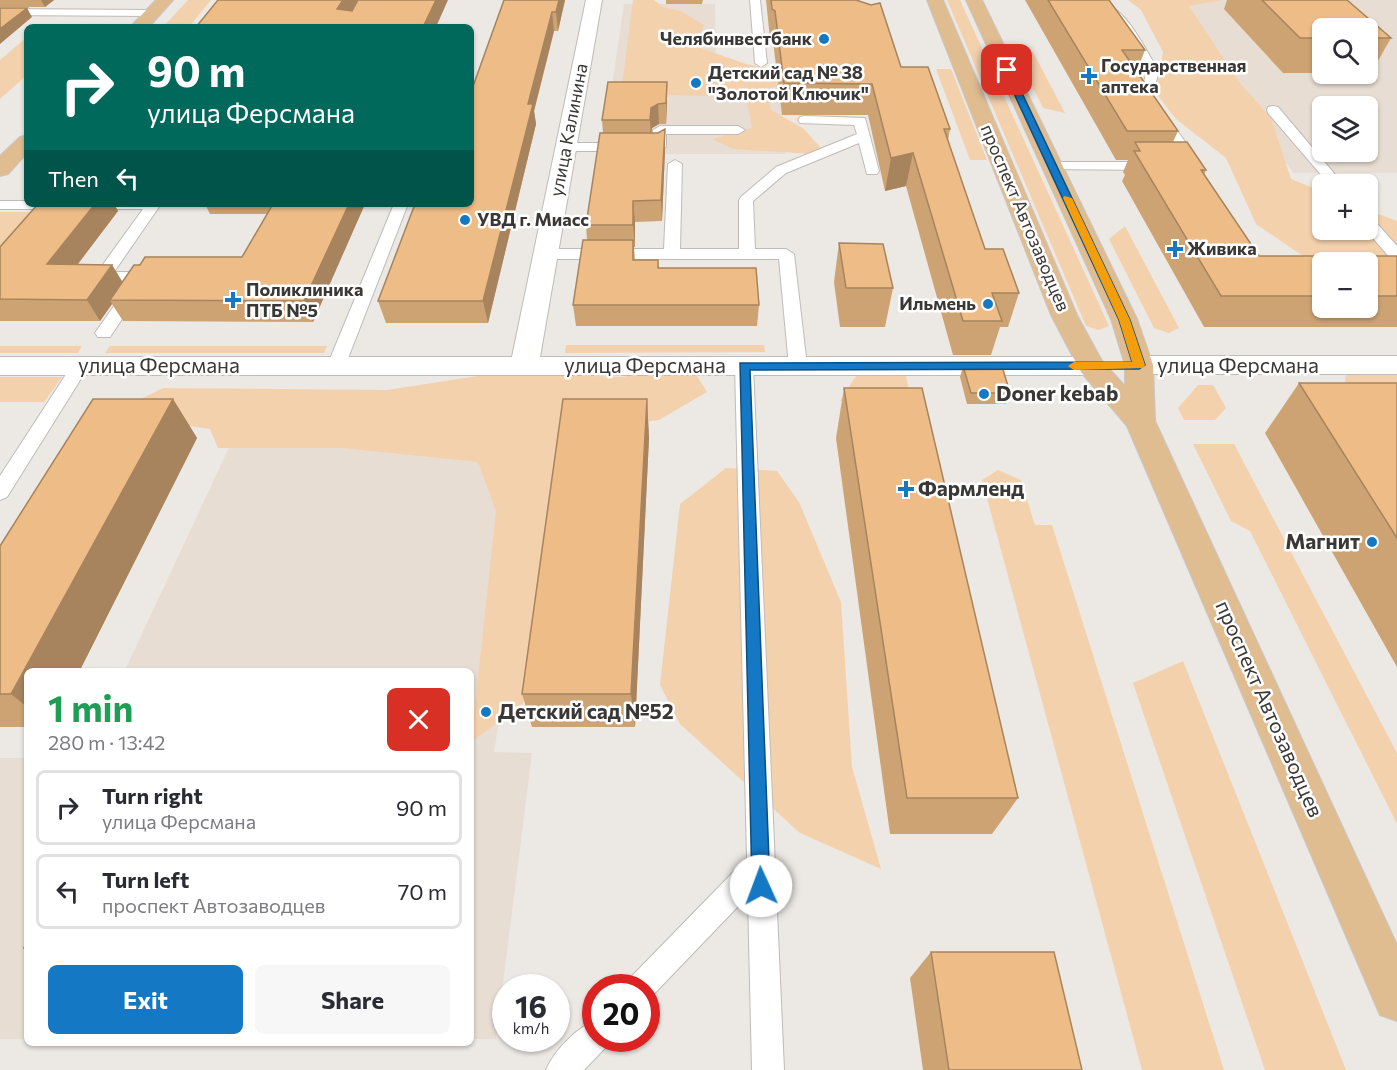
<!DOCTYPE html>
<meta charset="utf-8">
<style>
body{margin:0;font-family:Commissioner,sans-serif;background:#f7f7f7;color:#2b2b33;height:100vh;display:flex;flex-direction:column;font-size:22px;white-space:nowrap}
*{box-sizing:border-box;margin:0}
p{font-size:20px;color:#7c7c81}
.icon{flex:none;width:33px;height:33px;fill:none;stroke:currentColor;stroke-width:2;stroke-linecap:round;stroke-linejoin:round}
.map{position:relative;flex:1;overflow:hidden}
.sheet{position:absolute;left:24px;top:668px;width:450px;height:378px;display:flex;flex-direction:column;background:#fff;border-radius:9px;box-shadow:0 2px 4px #0004}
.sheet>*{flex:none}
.hud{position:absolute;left:24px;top:24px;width:450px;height:183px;border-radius:9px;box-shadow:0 2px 4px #0004;background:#00695c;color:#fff;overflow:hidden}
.tools{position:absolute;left:1312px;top:18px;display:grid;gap:12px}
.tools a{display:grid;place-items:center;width:66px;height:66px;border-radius:9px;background:#fff;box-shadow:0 2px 4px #0004;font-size:30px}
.speed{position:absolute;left:492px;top:974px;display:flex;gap:12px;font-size:30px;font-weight:700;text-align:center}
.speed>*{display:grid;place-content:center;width:78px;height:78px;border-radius:50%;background:#fff;box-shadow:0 2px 4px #0004;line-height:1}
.speed small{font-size:15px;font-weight:400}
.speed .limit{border:9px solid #d22;background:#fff;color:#111}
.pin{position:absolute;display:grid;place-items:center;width:51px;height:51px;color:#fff;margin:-26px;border-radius:12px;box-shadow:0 3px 9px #0006}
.me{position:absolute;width:66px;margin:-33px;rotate:358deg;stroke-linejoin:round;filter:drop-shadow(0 0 4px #0008)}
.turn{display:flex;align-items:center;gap:21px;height:126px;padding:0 24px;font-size:27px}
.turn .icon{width:78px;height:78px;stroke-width:2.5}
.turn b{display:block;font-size:42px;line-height:51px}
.then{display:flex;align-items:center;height:57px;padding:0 24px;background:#0003;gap:12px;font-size:22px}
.round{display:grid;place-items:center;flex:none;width:63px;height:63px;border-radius:9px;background:#f7f7f7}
.summary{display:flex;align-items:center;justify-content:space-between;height:102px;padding:0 24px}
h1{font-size:36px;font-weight:700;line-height:45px;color:#1e9e55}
.action{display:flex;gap:12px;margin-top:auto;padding:12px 24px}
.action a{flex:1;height:69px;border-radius:9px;background:#1478c4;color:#fff;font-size:24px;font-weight:700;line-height:69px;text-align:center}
.action a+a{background:#f7f7f7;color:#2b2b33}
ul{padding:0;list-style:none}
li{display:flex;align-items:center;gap:18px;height:75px;margin:0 12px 9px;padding:0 12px;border:3px solid #e1e1e2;border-radius:9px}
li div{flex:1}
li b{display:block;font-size:22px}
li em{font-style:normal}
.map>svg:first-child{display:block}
</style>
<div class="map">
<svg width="1397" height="1070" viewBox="0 0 1397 1070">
<rect width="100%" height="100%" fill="#ece8e4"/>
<path fill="#e7ddd3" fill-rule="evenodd" d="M1156,0H1397V173H1294ZM1323,28H1368V74H1323ZM1323,106H1368V152H1323Z
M624,4H715L716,77H778L786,154H602Z
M234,437H543L494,752L532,753L496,1039H471V670H125Z
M0,758H27V1039H0Z"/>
<path fill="#f4d1ad" d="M188,0H211L189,27H163Z
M633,0H654L663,7L681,11L704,25L695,46L746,64L789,72L797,84L767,88L771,110L804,129L827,155L733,149L712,139L752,128L746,97L621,94Z
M947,0H960L1109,326L1099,330L1086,326Z
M1128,0H1222L1189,6L1240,83L1271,118L1291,179L1323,192V230H1368V210L1397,221V256L1306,258L1256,224L1226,158L1176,119L1156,93L1163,52L1141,10Z
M27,37V75L0,99V60Z
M1015,52H1033L1065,113L1043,108Z
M936,69H951L987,160H970Z
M0,212H31L0,250Z
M1125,226L1179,328L1169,333L1154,328L1109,239Z
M566,345H764L765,352L565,353Z
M0,346H82L78,353H0Z
M110,346H327L324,353H105Z
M687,360L707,392L659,420L561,431L523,704L471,742L496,511L478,462L343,448H218L210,429L111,414L163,388L387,390L497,373L623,377Z
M1346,375H1397V390H1356L1345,383Z
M856,376H906L911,401H840Z
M0,377H62L44,402H0Z
M1198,385H1213L1226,408L1215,420H1184L1178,408Z
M1193,444H1234L1397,753V824L1250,531L1231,521Z
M726,468L777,471L799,502L841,602L852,767L881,869L800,833L680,724L660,685L680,504Z
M998,470L1021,480L1035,525H1052L1224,1070H1142L982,480Z
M1183,661L1346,1070H1265L1133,683Z"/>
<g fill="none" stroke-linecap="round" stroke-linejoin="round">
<defs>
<path id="service" d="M750,0H760L767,63L761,67L755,63Z
M1089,0C1125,0 1141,44 1159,71L1152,96L1202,165L1200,168H1190L1140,96L1147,71L1111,14Z
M0,9L152,10L157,13L152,16L0,15Z
M1273,106L1278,107L1343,184H1329L1268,113L1267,110L1268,107Z
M805,116L865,118L879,171L877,174H867L859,143L786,173L753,201L755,249H786L794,254L807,366L804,370H792L789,366L779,259H545L537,254L545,249H664L668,164L675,160L682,164L680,249H739V200L741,197L776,167L857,134L854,125L800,123L798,120L800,117Z
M660,126H738L745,130L738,134H666V147L659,151H566L559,147L566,143H653V130Z
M1053,162H1154L1161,166L1154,170L1048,169L1046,166L1048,163Z
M0,201H27V204H161L114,272H142L150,277L110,337H98L95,333L131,282H102L94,277L143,209H0Z
M394,204H408L345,366L342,370H330L327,366Z
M1368,218L1373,219L1397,246V261L1391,259L1366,230Z
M80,360L86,362L89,366L7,497L0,500V476L74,362Z
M744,360L750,362L753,366L784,1070H752L748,896L651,997L646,1000V987H626L631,977L747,858L735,366L738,362Z
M596,1020V1038H610L607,1046L584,1070H546C554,1051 576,1028 596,1020Z"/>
<path id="minor" d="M586,0H602L540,357H1091L1101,360L1105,366L1101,372L1091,375H0V357H512Z
M1139,356H1397V374H1139L1129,371L1125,365L1129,359Z"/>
<path id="primary" d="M156,0H173L149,27H130Z
M927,0H943L1077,315L1102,361L1125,386V365L1111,319L966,0H982L1137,319L1153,365L1155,421L1397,945V1021L1380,1015L1127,426L1081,372L1051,315Z
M27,135V153L8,174L0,176V156L20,137Z"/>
</defs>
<use href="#service" stroke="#bfbbb8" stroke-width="2"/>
<use href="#minor" stroke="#bfbbb8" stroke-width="2"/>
<use href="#primary" stroke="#c8c7c7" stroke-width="2"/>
<use href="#service" fill="#fff" fill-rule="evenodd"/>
<use href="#minor" fill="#fff" fill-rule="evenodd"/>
<use href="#primary" fill="#e0bc91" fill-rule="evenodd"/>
</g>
<path fill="#cda374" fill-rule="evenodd" d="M0,0H54L45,7H0Z
M504,0H565L558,31H554L534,111L536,124L488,323H386L378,301L471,204Z
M666,0H703L702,4H666Z
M766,0H856L901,67L950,129L948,140L985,249L1019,293L1008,327H1000L991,355H953L906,186L885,191L868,115H782L773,41L770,39Z
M1025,0H1109L1145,50L1137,71L1178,131L1173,142L1206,170L1204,175L1259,256H1397V327H1204L1122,181L1125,175L1123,172L1128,160H1116ZM1323,262H1368V308H1323Z
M1227,0H1347L1391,38L1371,73H1368V28H1323V73H1283L1224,9Z
M667,82V102L666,124H659L652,128L651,133L665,150L662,221L635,222V247H634L635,260H658L659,268L759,305L757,326H576L573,305L587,240L586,225L603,133L602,120Z
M38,204H114L118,211L78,264L112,265L122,282L140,265L242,257L267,214H210L205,204H365L313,322L123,321L112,304L100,321H0V247Z
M839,243L893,288L885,327H840L834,282Z
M963,366L1010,393L1006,404H967L960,377Z
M1299,383H1397V667L1265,433Z
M844,388L1018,798L992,834H890L836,438Z
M173,399L197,438L80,670H27V727H0V546Z
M647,399L649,438L635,727H532L522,694Z
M931,952L1082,1070H923L910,978Z"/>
<path fill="#a7845e" d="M41,0H54L45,7Z
M343,0H359L343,27L337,9Z
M436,0H448L436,27H423Z
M559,0H565L558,31L556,12Z
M27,8L32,17L0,44V29Z
M552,12L554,31L534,111L536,124L488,323L483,301L528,104Z
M667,82V102L666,124V103Z
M658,104L659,124L652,128L651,141L650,120L651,108Z
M665,129V150L662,221L661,200Z
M913,153L906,186L885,191L891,158Z
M633,201L635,222V247L633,225Z
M95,204H114L118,211L61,286L47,264Z
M349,204H365L313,322L304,301Z
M112,265L125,286L110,300L112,304L100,321L87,300Z
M173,399L197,438L80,670H27V707L11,694Z
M647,399L649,438L635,727L631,694Z"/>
<path fill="#eebd87" stroke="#a7845e" stroke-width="1.5" d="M218,0H343L337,9L352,11L358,0H436L423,27H196Z
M504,0H559L556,12H552L528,104H533L483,301H378L415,204H471V92Z
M771,0H856L871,5L880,3L901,67H928L950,129H944L985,249H1003L1019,293H992L1002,321H963L913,153L891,158L872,84L784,83L775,11L772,9Z
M1048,0H1109L1145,50H1122L1178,131H1127Z
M1262,0H1347L1391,38H1368V28H1323V38H1300Z
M0,8H27L0,29Z
M608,82H667L666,103L658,104L651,108L650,120H602Z
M665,129L661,200L633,201V225H586L600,133H658Z
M1135,142H1187L1206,170H1201L1259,256H1397V296H1368V262H1323V296H1221L1134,151H1140Z
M38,204H95L47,264L112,265L87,300L0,299V247Z
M273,204H349L304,301L110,300L134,265H140L145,257H242Z
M583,240H633V260H658V268H756L759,305H573Z
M839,243L883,244L893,288H846Z
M963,366H1002L1010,393H971Z
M1299,383H1397V538Z
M844,388H922L1018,798H907Z
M93,399H173L11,694H0V546Z
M563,399H647L631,694H522Z
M27,940V948H24Z
M931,952H1054L1082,1070H949Z"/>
<path fill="#1478c4" stroke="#0d4e7f" stroke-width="1.5" d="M1007,68L1011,70L1130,320L1145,365L1139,369L750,370L770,886L768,892L761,895L755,892L752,886L740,363L1132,362L1119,320L1003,70Z"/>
<path fill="#f59e0b" d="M1064,196L1072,198L1130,320L1145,365L1143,368L1074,370L1068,366L1074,362H1132L1119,320L1063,198Z"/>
<g fill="#1478c4" stroke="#fff" stroke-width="2">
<circle cx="824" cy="39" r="6"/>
<path d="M1086 67h6v6h6v6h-6v6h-6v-6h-6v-6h6z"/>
<circle cx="696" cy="83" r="6"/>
<circle cx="465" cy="220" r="6"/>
<path d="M1172 240h6v6h6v6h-6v6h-6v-6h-6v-6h6z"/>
<path d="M230 291h6v6h6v6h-6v6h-6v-6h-6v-6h6z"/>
<circle cx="988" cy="304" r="6"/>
<circle cx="984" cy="394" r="6"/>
<path d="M903 480h6v6h6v6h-6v6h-6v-6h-6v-6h6z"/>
<circle cx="1372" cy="542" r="6"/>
<circle cx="486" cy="712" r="6"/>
</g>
<g text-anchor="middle" stroke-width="5" stroke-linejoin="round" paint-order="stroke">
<g font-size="18" font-weight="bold" fill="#3a3837" stroke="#fff" text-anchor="start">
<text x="812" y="45" text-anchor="end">Челябинвестбанк</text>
<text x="1101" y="72">Государственная<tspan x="1101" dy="21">аптека</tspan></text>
<text x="708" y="79">Детский сад № 38<tspan x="708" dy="21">"Золотой Ключик"</tspan></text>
<text x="477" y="226">УВД г. Миасс</text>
<text x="1187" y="255">Живика</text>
<text x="246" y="296">Поликлиника<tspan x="246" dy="21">ПТБ №5</tspan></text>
<text x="976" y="310" text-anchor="end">Ильмень</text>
</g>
<g font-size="18" fill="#3a3837" stroke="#fff">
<text transform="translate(569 130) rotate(-79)" y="6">улица Калинина</text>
<text transform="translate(1025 218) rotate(67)" y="6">проспект Автозаводцев</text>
</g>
<g font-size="21" fill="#3a3837" stroke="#fff">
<text x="159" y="373">улица Ферсмана</text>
<text x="645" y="373">улица Ферсмана</text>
<text x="1238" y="373">улица Ферсмана</text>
<text transform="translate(1269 709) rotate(66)" y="7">проспект Автозаводцев</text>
</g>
<g font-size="21" font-weight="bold" fill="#3a3837" stroke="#fff" text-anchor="start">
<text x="996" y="401">Doner kebab</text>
<text x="918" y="496">Фармленд</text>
<text x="1360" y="549" text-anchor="end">Магнит</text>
<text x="498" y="719">Детский сад №52</text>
</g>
</g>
</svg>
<div class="tools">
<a><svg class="icon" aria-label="search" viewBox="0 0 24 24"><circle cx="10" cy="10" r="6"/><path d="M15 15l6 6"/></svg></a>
<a><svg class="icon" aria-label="layers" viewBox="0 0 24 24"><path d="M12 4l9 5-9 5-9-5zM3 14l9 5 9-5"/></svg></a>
<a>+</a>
<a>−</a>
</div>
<div class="speed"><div>16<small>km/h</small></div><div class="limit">20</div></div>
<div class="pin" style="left:1007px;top:70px;background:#d93025"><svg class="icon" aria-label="arrive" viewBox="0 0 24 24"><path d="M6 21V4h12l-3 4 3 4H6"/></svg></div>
<svg class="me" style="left:761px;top:886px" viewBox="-20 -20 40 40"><circle r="19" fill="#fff"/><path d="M0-13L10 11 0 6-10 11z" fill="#1478c4"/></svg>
<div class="hud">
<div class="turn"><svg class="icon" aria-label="right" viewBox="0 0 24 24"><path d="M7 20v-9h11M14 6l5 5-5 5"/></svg><div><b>90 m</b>улица Ферсмана</div></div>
<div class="then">Then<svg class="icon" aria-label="left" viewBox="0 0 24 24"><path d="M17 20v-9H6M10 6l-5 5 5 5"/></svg></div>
</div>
<section class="sheet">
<div class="summary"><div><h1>1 min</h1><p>280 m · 13:42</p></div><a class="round" style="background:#d93025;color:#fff"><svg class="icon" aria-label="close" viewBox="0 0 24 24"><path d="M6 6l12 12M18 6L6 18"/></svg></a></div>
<ul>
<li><svg class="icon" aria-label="right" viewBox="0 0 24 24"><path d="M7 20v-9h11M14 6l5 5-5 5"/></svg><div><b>Turn right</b><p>улица Ферсмана</p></div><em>90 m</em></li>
<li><svg class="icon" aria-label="left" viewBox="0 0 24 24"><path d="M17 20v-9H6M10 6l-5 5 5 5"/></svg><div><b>Turn left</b><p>проспект Автозаводцев</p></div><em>70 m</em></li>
</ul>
<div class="action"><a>Exit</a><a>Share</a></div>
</section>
</div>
